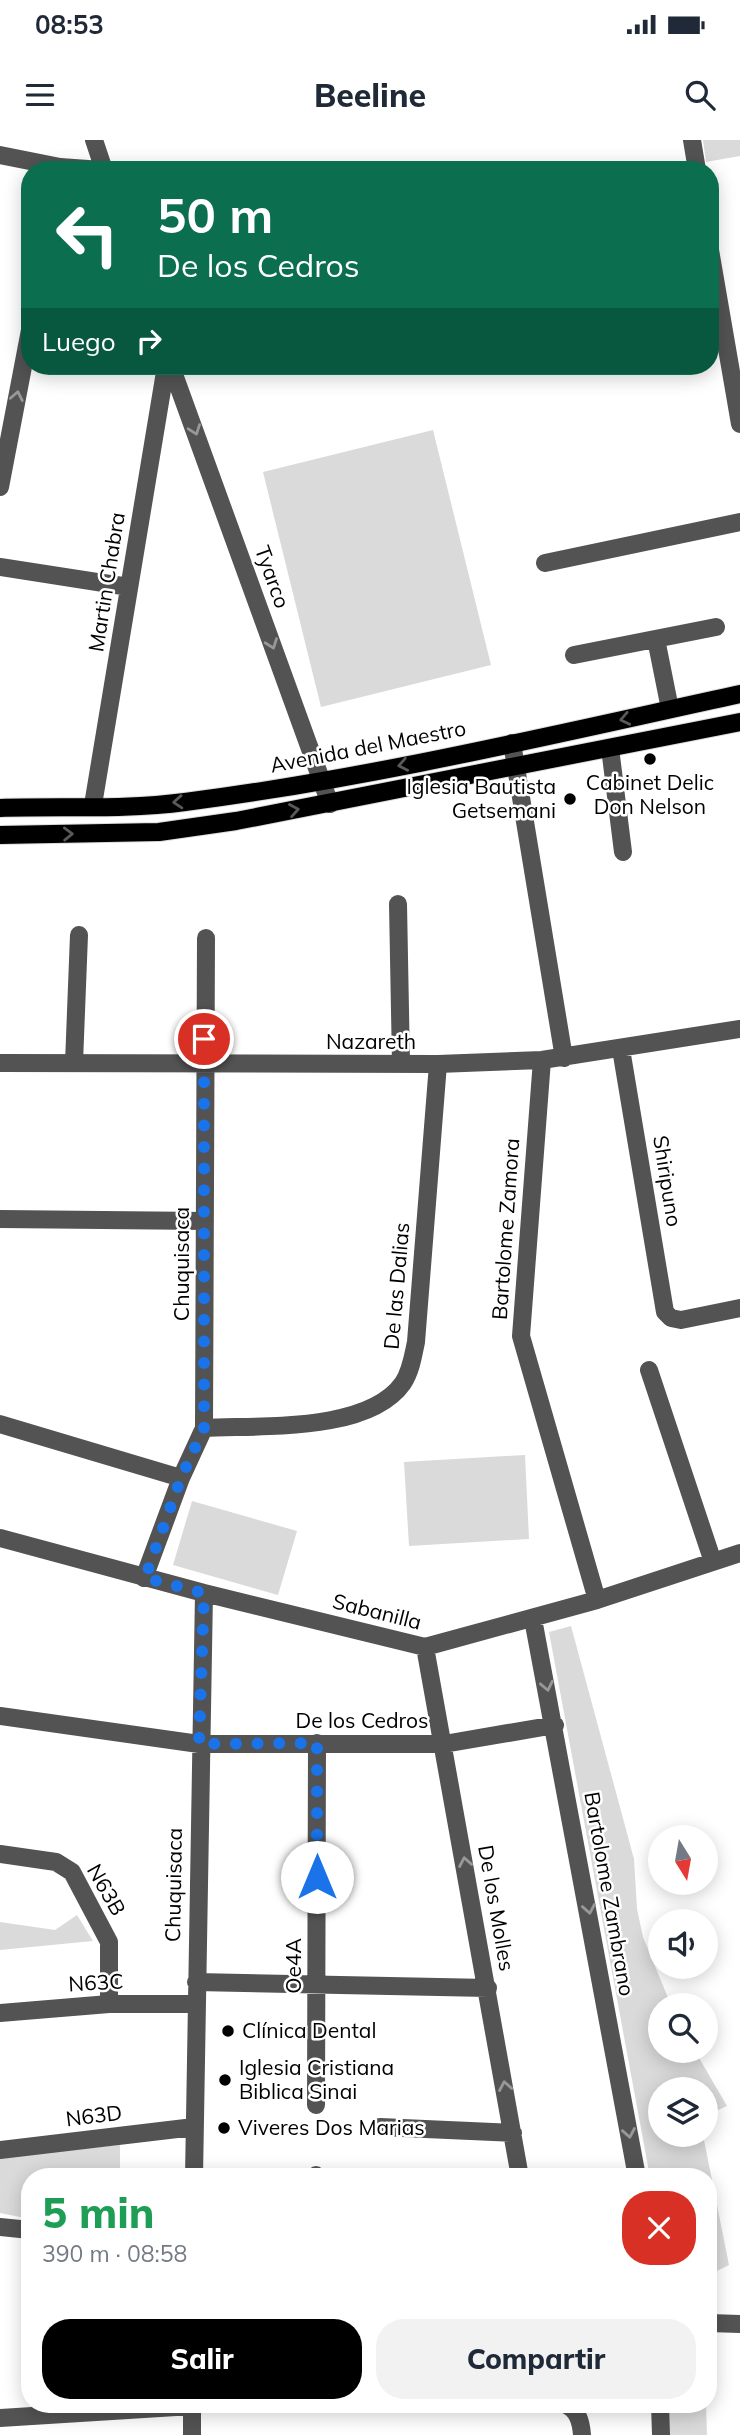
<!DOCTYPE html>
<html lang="es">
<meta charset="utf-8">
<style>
body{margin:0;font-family:Mulish,sans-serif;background:#f2f2f3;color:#1f2937;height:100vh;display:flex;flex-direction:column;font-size:26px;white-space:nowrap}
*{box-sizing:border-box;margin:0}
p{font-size:23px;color:#747a83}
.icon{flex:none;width:38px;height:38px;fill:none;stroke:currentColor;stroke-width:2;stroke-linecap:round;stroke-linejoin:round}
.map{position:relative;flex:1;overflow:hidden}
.panel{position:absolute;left:21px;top:2028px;width:696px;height:245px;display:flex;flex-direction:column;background:#fff;border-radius:28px;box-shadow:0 4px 18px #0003}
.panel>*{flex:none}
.hud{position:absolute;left:21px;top:21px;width:698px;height:214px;border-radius:28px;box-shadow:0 4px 18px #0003;background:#0b6e4f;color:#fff;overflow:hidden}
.needle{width:46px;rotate:169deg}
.buttons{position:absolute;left:648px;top:1685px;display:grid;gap:14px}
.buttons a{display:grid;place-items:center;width:70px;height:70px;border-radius:50%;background:#fff;box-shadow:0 4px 18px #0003;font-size:35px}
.pin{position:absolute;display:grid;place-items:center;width:60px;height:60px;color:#fff;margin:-30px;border:4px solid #fff;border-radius:50%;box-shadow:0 2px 7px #0007}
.me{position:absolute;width:77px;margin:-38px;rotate:0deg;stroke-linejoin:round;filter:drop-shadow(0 0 5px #0008)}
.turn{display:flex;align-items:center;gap:24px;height:147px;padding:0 21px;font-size:32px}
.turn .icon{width:91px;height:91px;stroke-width:2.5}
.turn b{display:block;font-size:49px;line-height:60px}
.then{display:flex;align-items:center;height:66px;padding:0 21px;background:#0003;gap:14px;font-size:26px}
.round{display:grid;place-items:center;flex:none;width:74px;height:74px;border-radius:28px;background:#f2f2f3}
.head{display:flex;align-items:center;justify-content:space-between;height:119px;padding:0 21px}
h1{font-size:42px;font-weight:800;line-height:52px;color:#1e9e55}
.cta{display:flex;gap:14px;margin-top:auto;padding:14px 21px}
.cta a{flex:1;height:80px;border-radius:28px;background:#000;color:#fff;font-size:28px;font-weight:800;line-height:80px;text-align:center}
.cta a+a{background:#f2f2f3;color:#1f2937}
.status{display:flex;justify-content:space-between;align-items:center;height:49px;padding:0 35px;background:#fff;direction:ltr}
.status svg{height:19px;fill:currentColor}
header{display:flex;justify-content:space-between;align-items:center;height:91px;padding:0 21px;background:#fff;font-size:32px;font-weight:800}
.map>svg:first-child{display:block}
</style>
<div class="status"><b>08:53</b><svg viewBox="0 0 49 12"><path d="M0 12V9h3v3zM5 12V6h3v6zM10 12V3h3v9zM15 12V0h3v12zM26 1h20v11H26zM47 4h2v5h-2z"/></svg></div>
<header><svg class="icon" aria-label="menu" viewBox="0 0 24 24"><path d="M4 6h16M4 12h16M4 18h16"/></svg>Beeline<svg class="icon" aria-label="search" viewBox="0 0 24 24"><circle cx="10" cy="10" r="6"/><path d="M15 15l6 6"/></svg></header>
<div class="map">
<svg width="740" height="2295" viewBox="0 0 740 2295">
<rect width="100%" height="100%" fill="#fff"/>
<path fill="#dadada" d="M703,0H740V16L706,22Z
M433,290L491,525L321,567L263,332Z
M525,1315L529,1399L409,1406L404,1322Z
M192,1361L297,1391L278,1455L173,1425Z
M571,1486L634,1719L637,1769L643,1797L671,1865L660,1866V1911H695L727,1966L705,1976V1950H660V1995H703L729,2125L709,2135V2037H650L549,1492Z
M77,1775L93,1801L0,1810V1782L55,1790Z
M120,2005V2037H30V2079L0,2073V2017Z
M661,2265H706L707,2295H660Z"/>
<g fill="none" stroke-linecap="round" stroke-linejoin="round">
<defs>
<path id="major" d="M0,668C61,666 125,670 185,662C372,638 556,594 740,554
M0,695L159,692L236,681L740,582"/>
</defs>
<use href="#major" stroke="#dbdbdb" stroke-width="20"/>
<path stroke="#535353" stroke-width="18" d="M94,0L104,30
M692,0L697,30
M0,15L60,27L102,30
M710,110L740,284
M171,226L330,664
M0,347L30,190
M545,423L740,382
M0,427L129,447
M656,499L670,569
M574,515L716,487
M512,603L564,918
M610,608L623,712
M93,665L166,226
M398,764L401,924
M621,909L665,1172L671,1178L681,1180L740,1168
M542,920L521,1196L597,1460
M0,923L438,924L542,920L740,889
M74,923L79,795
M0,1079L205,1081
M649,1230L713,1422
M0,1284L181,1338
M204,1288C259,1285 368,1293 403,1243C411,1231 413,1216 416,1202L438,924
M0,1398L204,1453L425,1507L597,1460L740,1413
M144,1438L181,1338L204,1288L206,798
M533,1479L637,2037
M425,1507L520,2037
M0,1576L199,1604H444L555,1585
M0,1714L56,1722L72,1732L109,1802V1864
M196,1842L488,1848
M0,1873L109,1864H196
M316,1965L317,1603
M380,1987L513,1993
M0,2010L194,1987
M316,2035V2037
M194,2037L204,1453
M0,2087L30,2090
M709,2183L740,2184
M564,2264C578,2269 581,2282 582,2295
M660,2264L661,2295
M0,2278L192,2266
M192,2295V2264"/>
<use href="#major" stroke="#000" stroke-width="18"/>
</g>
<defs><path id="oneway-chevron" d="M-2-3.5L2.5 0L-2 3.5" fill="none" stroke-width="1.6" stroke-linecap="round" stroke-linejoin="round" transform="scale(1.75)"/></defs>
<g stroke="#989898">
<use href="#oneway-chevron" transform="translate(17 256) rotate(-79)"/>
<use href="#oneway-chevron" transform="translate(195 290) rotate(70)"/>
<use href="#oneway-chevron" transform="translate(272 504) rotate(70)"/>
<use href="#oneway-chevron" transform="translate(547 1546) rotate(78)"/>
<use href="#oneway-chevron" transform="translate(465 1722) rotate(-100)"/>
<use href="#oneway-chevron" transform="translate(589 1769) rotate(80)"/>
<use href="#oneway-chevron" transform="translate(505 1946) rotate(-100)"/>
<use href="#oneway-chevron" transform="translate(629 1993) rotate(80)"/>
</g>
<g stroke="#595959">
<use href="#oneway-chevron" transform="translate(625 579) rotate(168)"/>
<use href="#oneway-chevron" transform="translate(403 625) rotate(169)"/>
<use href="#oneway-chevron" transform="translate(178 662) rotate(176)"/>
<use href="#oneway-chevron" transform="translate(294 670) rotate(-10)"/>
<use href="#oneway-chevron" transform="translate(68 694) rotate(-1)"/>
</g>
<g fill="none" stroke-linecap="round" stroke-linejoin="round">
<path stroke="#1a73e8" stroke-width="12" stroke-dasharray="0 21.6" d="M204,899V1288L181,1338L145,1438L204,1453L199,1604L317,1603V1737"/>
</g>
<g fill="#000" stroke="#fff" stroke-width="2.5">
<circle cx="650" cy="619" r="7"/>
<circle cx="570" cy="659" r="7"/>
<circle cx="228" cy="1891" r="7"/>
<circle cx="225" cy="1940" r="7"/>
<circle cx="224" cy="1988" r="7"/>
</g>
<g text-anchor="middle" stroke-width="5" stroke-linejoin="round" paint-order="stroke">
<g font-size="21" fill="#000" stroke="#fff">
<text transform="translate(272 437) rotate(70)" y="7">Tyarco</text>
<text transform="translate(107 442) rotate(-81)" y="7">Martin Chabra</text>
<text transform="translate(368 607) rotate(-11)" y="7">Avenida del Maestro</text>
<text x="371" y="909">Nazareth</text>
<text transform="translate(667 1041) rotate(81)" y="7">Shiripuno</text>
<text transform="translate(506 1089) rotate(-86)" y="7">Bartolome Zamora</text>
<text transform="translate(182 1124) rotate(-90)" y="7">Chuquisaca</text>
<text transform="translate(397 1146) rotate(-85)" y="7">De las Dalias</text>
<text transform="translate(377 1472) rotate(14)" y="7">Sabanilla</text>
<text x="362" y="1588">De los Cedros</text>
<text transform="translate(174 1745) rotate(-89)" y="7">Chuquisaca</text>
<text transform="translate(106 1750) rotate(60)" y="7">N63B</text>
<text transform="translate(609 1754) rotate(80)" y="7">Bartolome Zambrano</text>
<text transform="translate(496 1768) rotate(80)" y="7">De los Molles</text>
<text transform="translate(294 1826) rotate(-90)" y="7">Oe4A</text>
<text transform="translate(96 1843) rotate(-3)" y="7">N63C</text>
<text transform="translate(94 1976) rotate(-7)" y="7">N63D</text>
</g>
<g font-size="21" fill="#000" stroke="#fff" text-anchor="start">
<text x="650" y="650" text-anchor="middle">Cabinet Delic<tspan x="650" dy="24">Don Nelson</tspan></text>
<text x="556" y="654" text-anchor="end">Iglesia Bautista<tspan x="556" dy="24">Getsemani</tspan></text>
<text x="242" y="1898">Clínica Dental</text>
<text x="239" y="1935">Iglesia Cristiana<tspan x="239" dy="24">Biblica Sinai</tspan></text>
<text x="238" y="1995">Viveres Dos Marias</text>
</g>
</g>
</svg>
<div class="buttons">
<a><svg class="needle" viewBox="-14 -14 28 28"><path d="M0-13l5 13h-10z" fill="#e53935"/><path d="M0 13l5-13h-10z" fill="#747a83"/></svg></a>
<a><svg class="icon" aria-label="sound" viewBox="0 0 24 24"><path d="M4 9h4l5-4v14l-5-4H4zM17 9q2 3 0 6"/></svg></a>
<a><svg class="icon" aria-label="search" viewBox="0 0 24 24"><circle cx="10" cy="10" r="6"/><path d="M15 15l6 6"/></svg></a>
<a><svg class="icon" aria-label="layers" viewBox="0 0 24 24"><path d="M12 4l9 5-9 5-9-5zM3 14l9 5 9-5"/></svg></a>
</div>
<div class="pin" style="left:204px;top:899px;background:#d93025"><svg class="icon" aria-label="arrive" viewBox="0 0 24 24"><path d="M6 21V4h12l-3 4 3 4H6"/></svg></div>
<svg class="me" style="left:317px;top:1737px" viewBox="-20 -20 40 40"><circle r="19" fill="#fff"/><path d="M0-13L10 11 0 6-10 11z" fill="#1a73e8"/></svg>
<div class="hud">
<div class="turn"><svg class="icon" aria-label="left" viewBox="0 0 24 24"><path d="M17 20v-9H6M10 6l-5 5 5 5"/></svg><div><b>50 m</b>De los Cedros</div></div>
<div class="then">Luego<svg class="icon" aria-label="right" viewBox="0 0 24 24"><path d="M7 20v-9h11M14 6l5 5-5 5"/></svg></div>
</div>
<section class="panel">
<div class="head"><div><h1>5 min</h1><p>390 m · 08:58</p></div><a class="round" style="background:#d93025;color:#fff"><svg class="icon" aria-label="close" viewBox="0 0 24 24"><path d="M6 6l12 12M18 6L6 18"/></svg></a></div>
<div class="cta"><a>Salir</a><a>Compartir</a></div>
</section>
</div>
